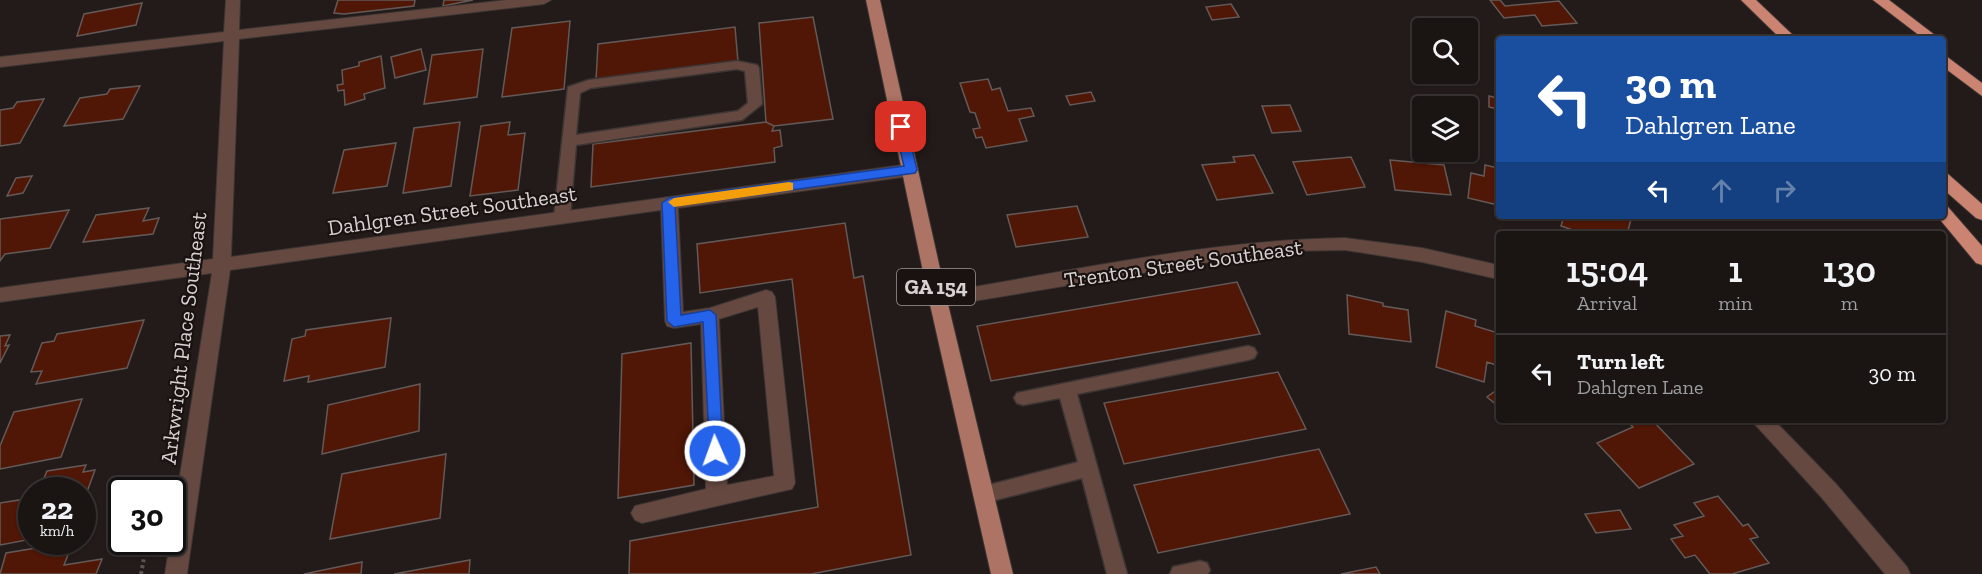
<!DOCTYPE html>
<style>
body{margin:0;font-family:"Zilla Slab",serif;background:#231d1c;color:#f1f3f6;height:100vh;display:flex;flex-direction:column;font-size:22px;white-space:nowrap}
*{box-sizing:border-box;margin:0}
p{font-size:20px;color:#9f9ea0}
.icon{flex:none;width:33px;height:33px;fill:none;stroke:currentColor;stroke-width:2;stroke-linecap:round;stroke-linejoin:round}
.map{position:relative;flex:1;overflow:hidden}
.panel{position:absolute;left:1496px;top:231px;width:450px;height:192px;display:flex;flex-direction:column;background:#1a1413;border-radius:6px;box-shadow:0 2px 4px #0004,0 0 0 2px #383333}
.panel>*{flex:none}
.banner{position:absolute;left:1496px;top:36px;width:450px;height:183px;border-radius:6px;box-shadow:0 2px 4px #0004,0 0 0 2px #383333;background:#1a4fa0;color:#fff;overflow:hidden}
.buttons{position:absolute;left:1412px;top:18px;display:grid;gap:12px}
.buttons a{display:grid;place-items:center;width:66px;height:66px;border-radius:6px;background:#1a1413;box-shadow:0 2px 4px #0004,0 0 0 2px #383333;font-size:30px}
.speed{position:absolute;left:18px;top:477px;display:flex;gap:12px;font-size:30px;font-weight:700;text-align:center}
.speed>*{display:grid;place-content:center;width:78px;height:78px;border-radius:50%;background:#1a1413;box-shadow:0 2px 4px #0004,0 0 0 2px #383333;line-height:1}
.speed small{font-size:15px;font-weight:400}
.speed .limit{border:3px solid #111;border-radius:9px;background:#fff;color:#111}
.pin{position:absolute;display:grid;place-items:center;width:51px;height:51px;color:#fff;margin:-26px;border-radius:12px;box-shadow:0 3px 9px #0006}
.me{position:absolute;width:66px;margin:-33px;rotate:358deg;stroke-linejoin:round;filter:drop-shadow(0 0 4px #0008)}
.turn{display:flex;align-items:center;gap:21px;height:126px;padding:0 30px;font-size:27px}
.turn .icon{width:78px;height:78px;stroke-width:2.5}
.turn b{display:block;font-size:42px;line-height:51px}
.lanes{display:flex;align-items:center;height:57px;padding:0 30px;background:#0003;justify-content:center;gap:30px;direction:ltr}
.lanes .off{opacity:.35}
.eta{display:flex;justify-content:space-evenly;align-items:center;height:102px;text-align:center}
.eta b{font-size:36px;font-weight:600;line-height:42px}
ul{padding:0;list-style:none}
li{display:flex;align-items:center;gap:18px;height:78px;padding:0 30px;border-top:2px solid #383333}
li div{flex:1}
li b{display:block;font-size:22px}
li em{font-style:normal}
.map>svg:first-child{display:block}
</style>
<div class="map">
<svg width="1982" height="574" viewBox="0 0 1982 574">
<rect width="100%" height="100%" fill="#231b19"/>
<path fill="#501606" stroke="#635a58" stroke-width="1.5" d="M338,0H415L414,6L344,14L334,13Z
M444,0H473L443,6Z
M1490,0H1500L1505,6L1559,1L1577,23L1542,26L1535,15L1504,18Z
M142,3L136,25L77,36L84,14Z
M1231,4L1239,17L1212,20L1206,7Z
M813,17L833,119L774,126L766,122L759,23Z
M570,21L564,89L502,97L512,28Z
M735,27L738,62L596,80L598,44Z
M421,49L426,70L395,78L391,57Z
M483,49L477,97L424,104L432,55Z
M381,56L385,88L364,94L365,99L345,105L344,90L338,91L337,85L343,84L342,70L359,66V62Z
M988,79L992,90L1000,88L1008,111L1031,108L1034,116L1019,119L1027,141L986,148L982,137L976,138L973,129L980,128L975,113L970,112L960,83Z
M140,86L123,119L64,126L80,98L107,94L110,89Z
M1091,92L1095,101L1070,105L1066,96Z
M1489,96L1498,98V109L1489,107Z
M44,99L20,143L0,146V110L13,108L17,102Z
M1290,105L1301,131L1272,133L1262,106Z
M460,122L451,186L403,193L414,128Z
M510,122L508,135L525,133L518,190L470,196L481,126Z
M766,122L774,126L772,131L780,130L782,146L774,148L775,162L591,187L593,144Z
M396,143L387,186L333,193L344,150Z
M1254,155L1273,193L1217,200L1202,165L1235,162L1233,157Z
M1351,157L1365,187L1307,195L1293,162Z
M1390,160L1444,165L1451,195L1395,190Z
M1485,165L1498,168V205L1468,198L1471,173L1484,176Z
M32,176L23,193L7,196L16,178Z
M1077,206L1088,237L1016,247L1007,215Z
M149,208L143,221L159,218L153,234L83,242L96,215Z
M69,210L50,248L5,254L0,261V219Z
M1564,216H1632L1627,234H1584L1561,226Z
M845,223L854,278L863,276L911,555L811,574H629L630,541L818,507L792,279L700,293L697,244Z
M1237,282L1260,334L991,381L977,326Z
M1347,295L1383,303V306L1408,310L1411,342L1349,334Z
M1446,311L1476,320L1475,326L1498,333L1496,365L1487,362L1484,382L1436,367Z
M391,318L385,367L308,382L309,376L284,381L292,339L305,336L306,330Z
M144,320L127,368L36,384L42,371L31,372L42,343L54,341L57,334Z
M10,335L5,346L9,345L0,363V336Z
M691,343L694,485L618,498L622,354Z
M1278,372L1306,429L1124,464L1104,403Z
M420,384L419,431L322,454L328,405Z
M1498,389V406L1487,397Z
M82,399L61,457L0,469V446L14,412Z
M1626,420H1652L1694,464L1639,488L1597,443L1633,427Z
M1319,449L1350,514L1158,553L1134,485Z
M446,454L440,518L330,539L342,474Z
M86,465L83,472L95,470L84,500L90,499L82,521V490H39L47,471Z
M1718,496L1743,526L1748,524L1758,537L1750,539L1769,563L1732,574H1710L1695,555L1685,558L1671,539L1683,536L1674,525L1704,516L1694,503Z
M32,498V539L0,545V503Z
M1620,510L1631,529L1596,533L1585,514Z
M73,542L64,565L102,559L96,574H0L6,553Z
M470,560L469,574H394Z
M362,562L361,574H304Z
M1376,567L1380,574H1341Z"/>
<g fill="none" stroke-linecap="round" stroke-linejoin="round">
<defs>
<path id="lane" d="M737,61L757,65L759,68L762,104L742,120L576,145L570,217L562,223L556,221L554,217L568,87L589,80ZM737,69L745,71L748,103L738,111L576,135L580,93L591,88Z
M1248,346L1254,348L1257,353L1254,358L1248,360L1077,394L1127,574H1107L1082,478L984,503L977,500L974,494L977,488L1078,462L1060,398L1023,405L1017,403L1014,398L1017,393Z
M1200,561L1207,563L1210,570L1208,574H1170L1173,567Z"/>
<path id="street" d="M226,0H240L239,30L507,0H551L544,4L239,39L231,257L910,164L916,166L918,170L910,176L678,208L683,312L710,308L766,290L772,292L775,297L795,483L792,489L642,523L635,520L631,513L635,506L706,489L701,324L674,328L667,326L665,321L661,210L230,270L187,574H165L170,542H172V526L212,273L0,302V288L213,259L224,41L0,67V57L224,32ZM758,307L774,476L727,485L719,319Z
M1345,238L1422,248L1498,265V279L1422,262L1345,250L1287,251L1215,261L938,307L932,305L929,300L932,295L938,293C1073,271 1208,240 1345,238Z
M1751,420H1774L1836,484L1907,567L1910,574H1885L1822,498Z"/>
<path id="primary" d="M866,0H880L947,300L1013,574H991L929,300Z"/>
<path id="highway" d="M1741,0H1756L1797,39H1781Z
M1873,0H1889L1940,39H1924Z
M1942,53L1982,83V96L1942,66Z
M1942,172L1948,174L1982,204V220L1976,218L1942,188Z
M1942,205L1948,207L1982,246V265L1976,263L1937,216H1942Z"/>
</defs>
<use href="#lane" stroke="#3c3533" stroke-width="3"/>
<use href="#street" stroke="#3c3533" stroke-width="2"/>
<use href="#primary" stroke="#3c3533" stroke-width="2"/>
<use href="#highway" stroke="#3c3533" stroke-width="2"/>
<path stroke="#5b5453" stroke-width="4" stroke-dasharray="3 3" stroke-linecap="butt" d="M141,574L147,542"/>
<use href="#lane" fill="#654941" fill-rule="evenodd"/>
<use href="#street" fill="#654941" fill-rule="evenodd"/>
<use href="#primary" fill="#ad7364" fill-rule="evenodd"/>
<use href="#highway" fill="#ca8471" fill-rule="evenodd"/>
</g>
<path fill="#2563eb" stroke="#184099" stroke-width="1.5" d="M901,123L907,127L917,170L915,173L675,206L681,315L710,310L716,315L723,451L715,458L710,456L703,322L674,327L667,321L662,203L669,198L904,166L895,127Z"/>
<path fill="#f59e0b" d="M789,182L793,183V190L674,207L668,202L674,198Z"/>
<g text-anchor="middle" stroke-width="4.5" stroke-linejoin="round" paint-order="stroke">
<rect fill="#191210" stroke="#9e9897" stroke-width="1.5" x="897" y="269" width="78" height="36" rx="4.5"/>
<g font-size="21" font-weight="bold" fill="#d7d2d1">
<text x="936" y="294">GA 154</text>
</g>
<g font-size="22" fill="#d7d2d1" stroke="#191210">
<text transform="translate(452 210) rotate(-8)" y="8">Dahlgren Street Southeast</text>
<text transform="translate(1183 263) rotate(-8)" y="8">Trenton Street Southeast</text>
<text transform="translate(183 338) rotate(-83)" y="8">Arkwright Place Southeast</text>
</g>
</g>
</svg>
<div class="buttons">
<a><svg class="icon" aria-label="search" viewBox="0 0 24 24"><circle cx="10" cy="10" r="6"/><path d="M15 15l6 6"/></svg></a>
<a><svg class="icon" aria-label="layers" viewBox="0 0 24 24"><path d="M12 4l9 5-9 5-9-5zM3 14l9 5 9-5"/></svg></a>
</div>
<div class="speed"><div>22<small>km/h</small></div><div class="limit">30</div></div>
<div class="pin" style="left:901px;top:127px;background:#d93025"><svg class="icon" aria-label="arrive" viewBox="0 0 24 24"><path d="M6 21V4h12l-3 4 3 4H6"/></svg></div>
<svg class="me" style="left:715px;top:451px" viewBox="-20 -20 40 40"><circle r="17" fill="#2563eb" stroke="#fff" stroke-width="3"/><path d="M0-11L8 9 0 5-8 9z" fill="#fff"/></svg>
<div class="banner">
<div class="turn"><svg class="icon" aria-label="left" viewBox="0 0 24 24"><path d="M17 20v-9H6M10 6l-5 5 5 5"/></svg><div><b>30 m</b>Dahlgren Lane</div></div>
<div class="lanes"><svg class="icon" aria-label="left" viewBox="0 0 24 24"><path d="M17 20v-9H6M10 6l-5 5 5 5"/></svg><svg class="icon off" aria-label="ahead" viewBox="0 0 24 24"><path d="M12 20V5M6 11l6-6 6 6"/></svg><svg class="icon off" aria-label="right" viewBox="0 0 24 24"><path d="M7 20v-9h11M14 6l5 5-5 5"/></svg></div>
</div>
<section class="panel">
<div class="eta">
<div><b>15:04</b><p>Arrival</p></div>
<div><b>1</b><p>min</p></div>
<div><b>130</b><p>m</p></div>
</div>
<ul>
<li><svg class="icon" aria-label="left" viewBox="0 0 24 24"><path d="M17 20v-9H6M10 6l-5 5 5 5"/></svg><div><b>Turn left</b><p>Dahlgren Lane</p></div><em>30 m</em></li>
</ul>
</section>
</div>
